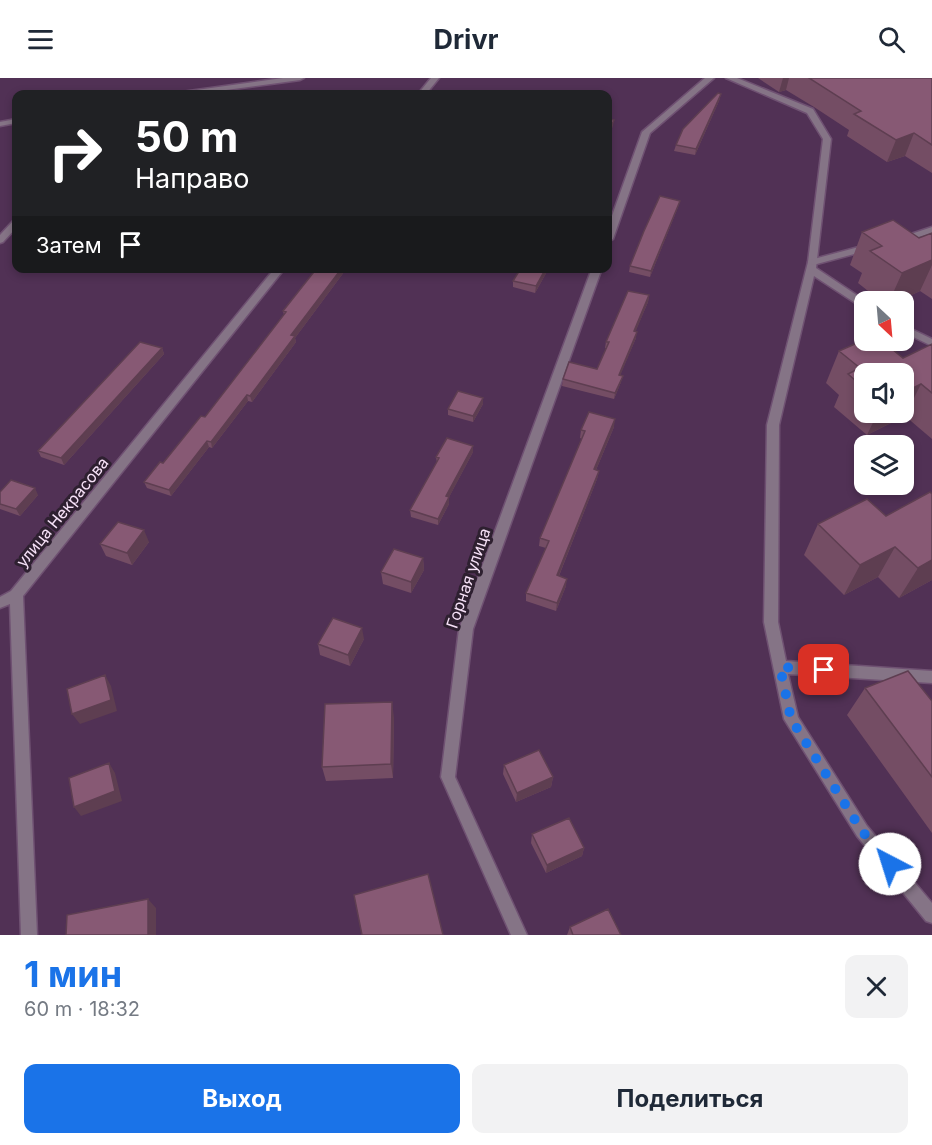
<!DOCTYPE html>
<html lang="ru">
<meta charset="utf-8">
<style>
body{margin:0;font-family:Inter,sans-serif;background:#f2f2f3;color:#1f2937;height:100vh;display:flex;flex-direction:column;font-size:22px;white-space:nowrap}
*{box-sizing:border-box;margin:0}
p{font-size:20px;color:#747a83}
.icon{flex:none;width:33px;height:33px;fill:none;stroke:currentColor;stroke-width:2;stroke-linecap:round;stroke-linejoin:round}
.map{position:relative;height:857px;overflow:hidden}
.details{display:flex;flex-direction:column;background:#fff;flex:1}
.details>*{flex:none}
.banner{position:absolute;left:12px;top:12px;width:600px;height:183px;border-radius:12px;box-shadow:0 3px 9px #0003;background:#202124;color:#fff;overflow:hidden}
.needle{width:39px;rotate:154deg}
.fabs{position:absolute;left:854px;top:213px;display:grid;gap:12px}
.fabs a{display:grid;place-items:center;width:60px;height:60px;border-radius:12px;background:#fff;box-shadow:0 3px 9px #0003;font-size:30px}
.pin{position:absolute;display:grid;place-items:center;width:51px;height:51px;color:#fff;margin:-26px;border-radius:12px;box-shadow:0 3px 9px #0006}
.me{position:absolute;width:66px;margin:-33px;rotate:320deg;stroke-linejoin:round;filter:drop-shadow(0 0 4px #0008)}
.turn{display:flex;align-items:center;gap:21px;height:126px;padding:0 24px;font-size:27px}
.turn .icon{width:78px;height:78px;stroke-width:2.5}
.turn b{display:block;font-size:42px;line-height:51px}
.then{display:flex;align-items:center;height:57px;padding:0 24px;background:#0003;gap:12px;font-size:22px}
.round{display:grid;place-items:center;flex:none;width:63px;height:63px;border-radius:12px;background:#f2f2f3}
.summary{display:flex;align-items:center;justify-content:space-between;height:102px;padding:0 24px}
h1{font-size:36px;font-weight:700;line-height:45px;color:#1a73e8}
.action{display:flex;gap:12px;margin-top:auto;padding:12px 24px}
.action a{flex:1;height:69px;border-radius:12px;background:#1a73e8;color:#fff;font-size:24px;font-weight:700;line-height:69px;text-align:center}
.action a+a{background:#f2f2f3;color:#1f2937}
header{display:flex;justify-content:space-between;align-items:center;height:78px;padding:0 24px;background:#fff;font-size:27px;font-weight:700}
.map>svg:first-child{display:block}
</style>
<header><svg class="icon" aria-label="menu" viewBox="0 0 24 24"><path d="M4 6h16M4 12h16M4 18h16"/></svg>Drivr<svg class="icon" aria-label="search" viewBox="0 0 24 24"><circle cx="10" cy="10" r="6"/><path d="M15 15l6 6"/></svg></header>
<div class="map">
<svg width="932" height="857" viewBox="0 0 932 857">
<rect width="100%" height="100%" fill="#513155"/>
<g fill="none" stroke-linecap="round" stroke-linejoin="round">
<defs>
<path id="service" d="M726,0H737L813,31L831,61L816,190L867,224H864V229L860,228L814,198L779,347L778,544L786,583L932,593V605L788,596L798,639L867,748L932,825V845L926,843L857,758L784,641L764,544L767,347L808,184L823,61L807,35Z
M903,247L932,261V268L903,254Z"/>
<path id="minor" d="M431,0H439L426,16H418Z
M705,0H714L650,55L613,161L608,164V149L642,54Z
M16,142V150L3,164L0,165V157L13,143Z
M932,149V155L901,164L896,161Z
M870,166L873,167V171L813,187L808,184L810,182Z
M275,190H285L23,518L37,857H21L10,526L0,530V519L11,513Z
M592,190H602L473,551L455,699L527,857H511L441,699L459,551Z"/>
<path id="tertiary" d="M283,0H304L300,2L196,16H178L182,14Z
M16,41V45L0,48V44Z"/>
</defs>
<use href="#service" stroke="#6f5172" stroke-width="3"/>
<use href="#minor" stroke="#6f5172" stroke-width="3"/>
<use href="#tertiary" stroke="#6f5172" stroke-width="3"/>
<use href="#service" fill="#857486" fill-rule="evenodd"/>
<use href="#minor" fill="#857486" fill-rule="evenodd"/>
<use href="#tertiary" fill="#857486" fill-rule="evenodd"/>
</g>
<path fill="#744d64" fill-rule="evenodd" d="M758,0H932V95L905,78L887,84L847,58L849,52L814,29L786,12L779,14Z
M721,16L719,23L695,77L674,73L676,67Z
M680,123L678,129L650,199L629,194L630,188Z
M862,154L919,160L932,155V221L920,213L897,224H882L858,205L862,195L850,187Z
M317,190H347L295,260L296,264L252,324L248,323L212,370L209,369L171,418L147,410L144,404L163,385L205,339L284,237L283,233Z
M521,190H549L535,215L513,209V203Z
M649,217L648,224L635,254L636,260L620,297L621,304L614,321L562,308L563,301L597,291L607,270H605L606,264Z
M932,266V361L905,338L867,357L834,329L839,317L826,305L839,273L903,280ZM864,296L903,334H864Z
M162,270L164,276L64,387L41,379L38,373Z
M483,320V326L473,344L448,337V331Z
M614,349L596,392L599,393L597,401L559,498L566,508L556,533L526,523V515L546,470L539,468L540,460L582,361L580,360L581,352Z
M473,374L449,419V426L438,447L411,439L410,432L437,385L436,379Z
M0,414L38,417L20,438L0,431Z
M867,421L932,502L899,520L878,499L844,517L804,477L818,446Z
M149,464L132,487L106,478L100,466Z
M423,480L424,492L411,515L383,506L381,494Z
M364,561L350,588L320,577L318,566Z
M865,610L932,623V755L847,637Z
M394,639L393,700L326,703L322,689Z
M504,687L553,699L551,709L516,724L503,696Z
M532,756L584,770L582,778L546,795L531,765Z
M570,849L621,857H567Z"/>
<path fill="#5e3e51" d="M783,0H789L786,12L779,14Z
M721,16L719,23L695,77L696,71Z
M614,42L613,48L608,59V54Z
M914,55L905,78L887,84L896,62Z
M680,123L678,129L650,199L651,193Z
M932,182V187L920,213L897,224H889L902,195Z
M342,190H347L295,260L296,264L252,324L250,318L291,257Z
M546,190H549L535,215L536,208Z
M649,217L648,224L633,260L634,253Z
M637,254L636,260L618,303L619,297Z
M162,270L164,276L64,387L61,380Z
M623,298L621,304L614,321L615,315Z
M921,306L905,338L867,357L878,334H903V315Z
M247,317L248,323L212,370L211,364Z
M483,320V326L473,344V338Z
M615,341L614,349L593,399L594,391Z
M207,363L209,369L171,418L169,412Z
M473,368V374L446,425V418Z
M599,393L597,401L556,505L557,497Z
M35,410L38,417L20,438L16,431Z
M449,419V426L438,447V441Z
M144,452L149,464L132,487L127,475Z
M895,469L878,499L844,517L860,487Z
M423,480L424,492L411,515V504Z
M932,482V502L899,520L918,490Z
M567,501L566,508L556,533L557,525Z
M362,550L364,561L350,588L348,577Z
M105,597L111,608L117,633L80,646L72,636Z
M392,624L394,639L393,700L391,686Z
M109,685L115,695L122,723L81,738L74,729Z
M553,699L551,709L516,724L517,715Z
M584,770L582,778L546,795L547,787Z
M148,821L156,830V857H148Z"/>
<path fill="#875974" stroke="#5e3e51" stroke-width="1.5" d="M809,0H932V67L914,55L896,62L854,36L861,33Z
M718,15L721,16L696,71L676,67L683,51Z
M608,41L614,42L608,54Z
M660,118L680,123L651,193L630,188L644,153Z
M893,142L919,160L932,155V182L902,195L870,173L882,168L862,154Z
M317,190H342L291,257L295,258L250,318L247,317L211,364L207,363L169,412L144,404L160,384L163,385L201,338L205,339L286,234L283,233Z
M521,190H546L536,208L513,203Z
M628,213L649,217L634,253L637,254L619,297L623,298L615,315L563,301L569,284L597,291L609,264H606Z
M864,262H881L903,280L932,266V315L921,306L903,315V296H864V310L848,296L860,290L839,273Z
M140,264L162,270L61,380L38,373Z
M458,313L483,320L473,338L448,331Z
M589,334L615,341L594,391L599,393L557,497L567,501L557,525L526,515L549,463L540,460L585,353L581,352Z
M447,360L473,368L446,418L449,419L438,441L410,432L439,380L436,379Z
M11,402L35,410L16,431L0,426V414Z
M930,414L932,416V482L918,490L895,469L860,487L818,446L867,421L886,438Z
M118,444L144,452L127,475L100,466Z
M394,471L423,480L411,504L381,494Z
M333,540L362,550L348,577L318,566Z
M908,593L932,623V699L865,610Z
M105,597L111,622L72,636L67,611Z
M392,624L391,686L322,689L325,626Z
M539,672L553,699L517,715L504,687Z
M109,685L115,713L74,729L69,700Z
M569,740L584,770L547,787L532,756Z
M428,796L443,857H362L354,817Z
M148,821V857H66L67,837Z
M608,831L621,857H573L570,849Z"/>
<g fill="none" stroke-linecap="round" stroke-linejoin="round">
<path stroke="#1a73e8" stroke-width="10" stroke-dasharray="0 18" d="M824,592L780,589L791,641L862,753L890,786"/>
</g>
<g text-anchor="middle" stroke-width="6" stroke-linejoin="round" paint-order="stroke">
<g font-size="16" fill="#f6e1f7" stroke="#2e2030">
<text transform="translate(62 434) rotate(-51)" y="6">улица Некрасова</text>
<text transform="translate(468 500) rotate(-71)" y="6">Горная улица</text>
</g>
</g>
</svg>
<div class="fabs">
<a><svg class="needle" viewBox="-14 -14 28 28"><path d="M0-13l5 13h-10z" fill="#e53935"/><path d="M0 13l5-13h-10z" fill="#747a83"/></svg></a>
<a><svg class="icon" aria-label="sound" viewBox="0 0 24 24"><path d="M4 9h4l5-4v14l-5-4H4zM17 9q2 3 0 6"/></svg></a>
<a><svg class="icon" aria-label="layers" viewBox="0 0 24 24"><path d="M12 4l9 5-9 5-9-5zM3 14l9 5 9-5"/></svg></a>
</div>
<div class="pin" style="left:824px;top:592px;background:#d93025"><svg class="icon" aria-label="arrive" viewBox="0 0 24 24"><path d="M6 21V4h12l-3 4 3 4H6"/></svg></div>
<svg class="me" style="left:890px;top:786px" viewBox="-20 -20 40 40"><circle r="19" fill="#fff"/><path d="M0-13L10 11 0 6-10 11z" fill="#1a73e8"/></svg>
<div class="banner">
<div class="turn"><svg class="icon" aria-label="right" viewBox="0 0 24 24"><path d="M7 20v-9h11M14 6l5 5-5 5"/></svg><div><b>50 m</b>Направо</div></div>
<div class="then">Затем<svg class="icon" aria-label="arrive" viewBox="0 0 24 24"><path d="M6 21V4h12l-3 4 3 4H6"/></svg></div>
</div>
</div>
<section class="details">
<div class="summary"><div><h1>1 мин</h1><p>60 m · 18:32</p></div><a class="round"><svg class="icon" aria-label="close" viewBox="0 0 24 24"><path d="M6 6l12 12M18 6L6 18"/></svg></a></div>
<div class="action"><a>Выход</a><a>Поделиться</a></div>
</section>
